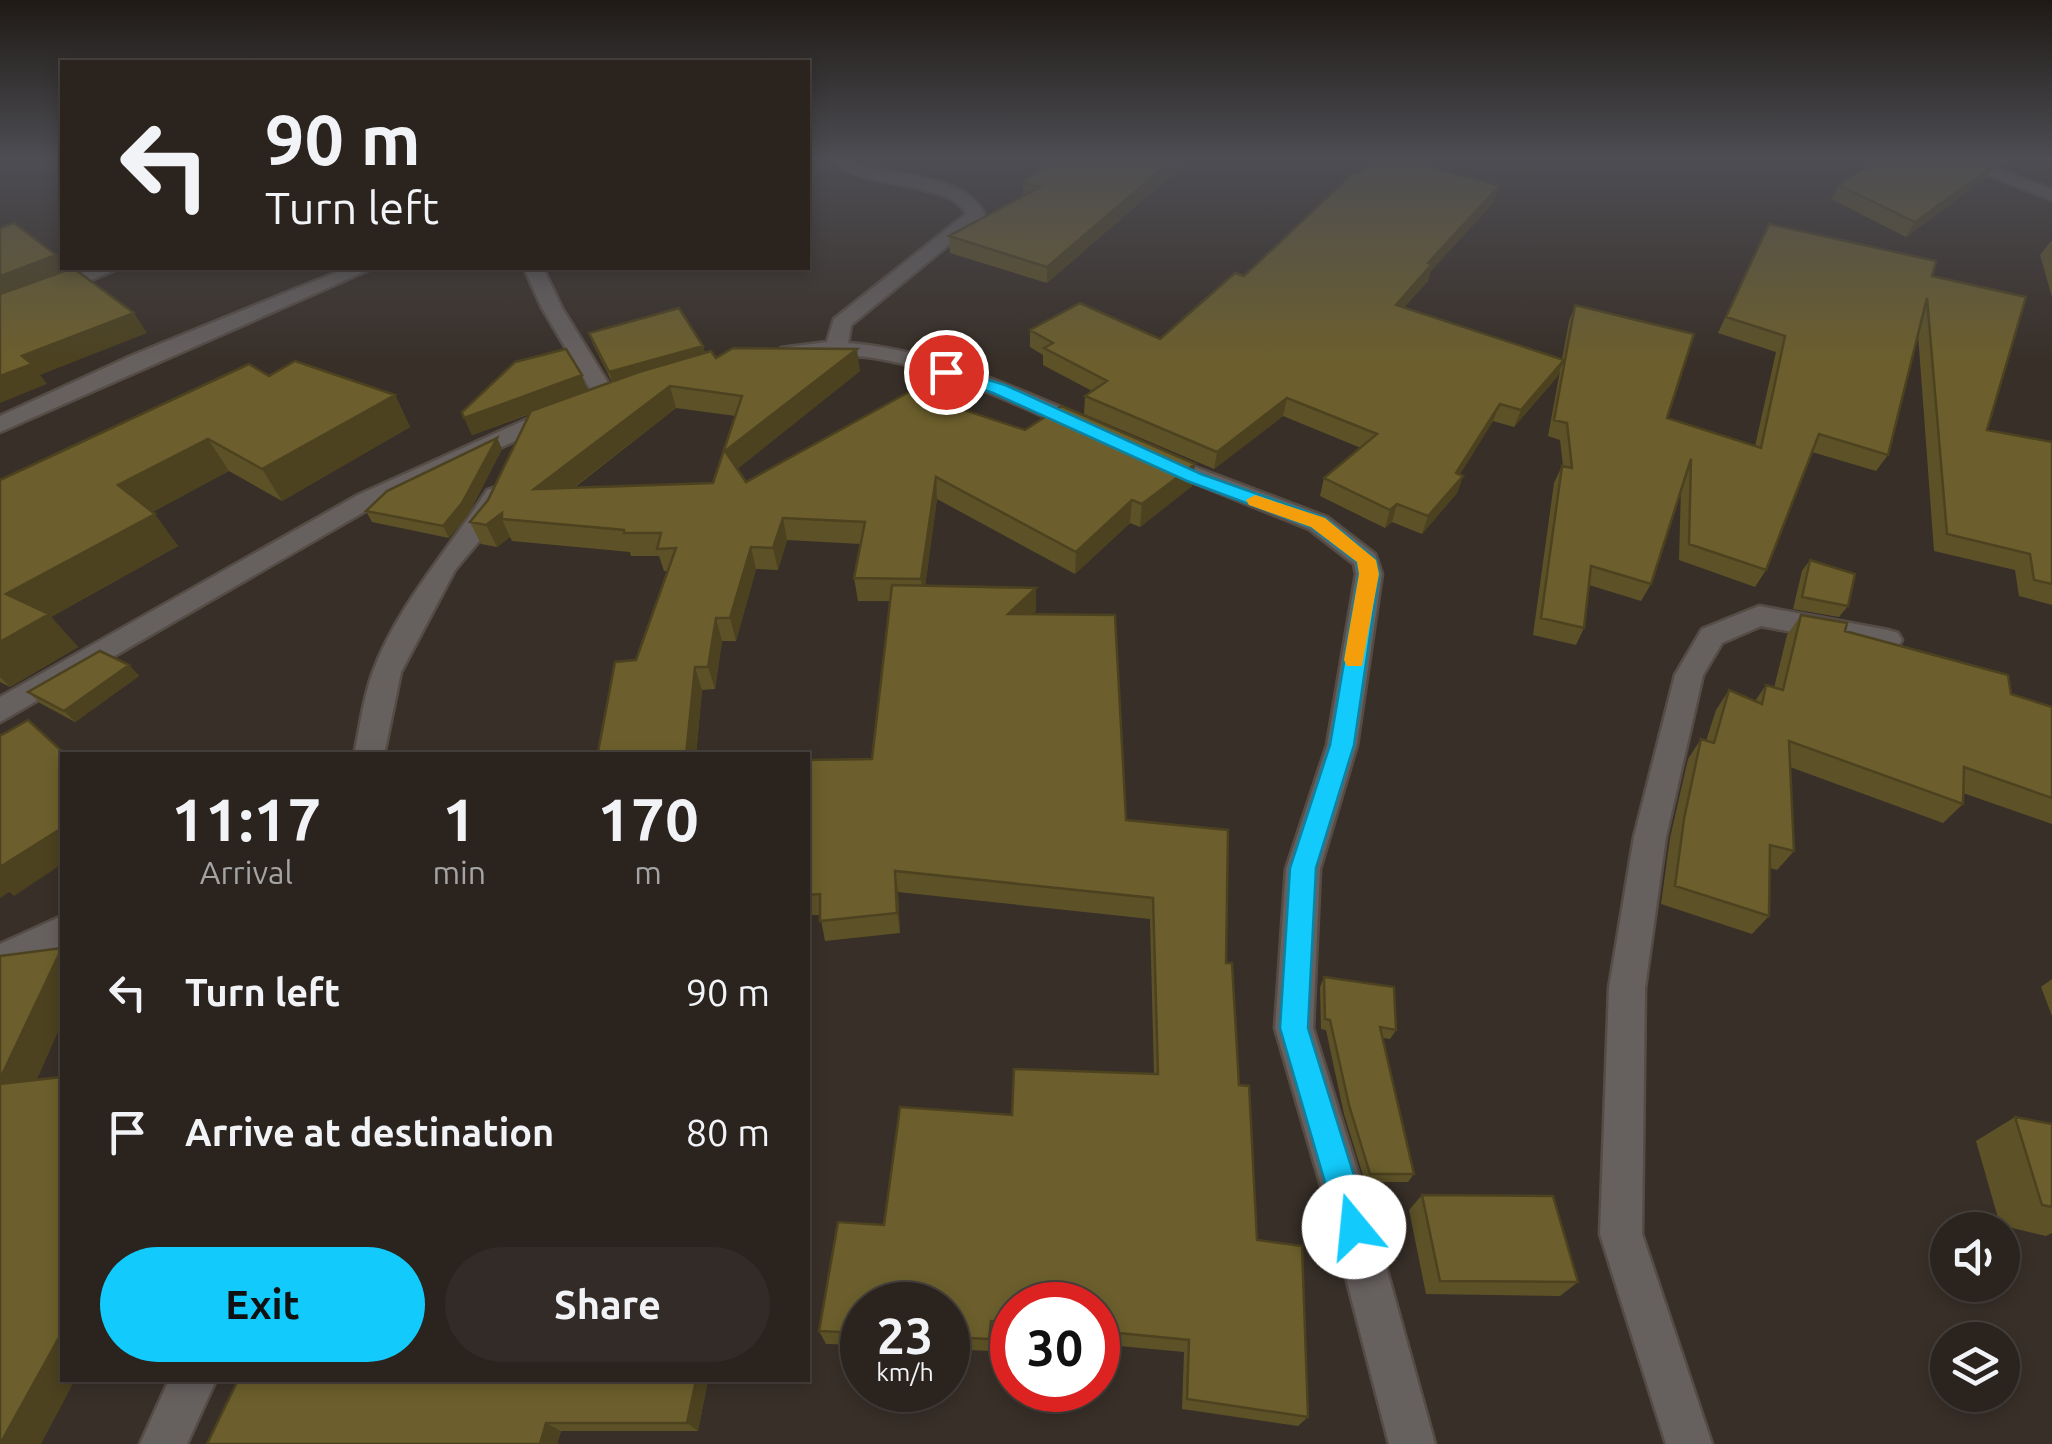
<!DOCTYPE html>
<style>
body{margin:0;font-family:Ubuntu,sans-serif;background:#322b27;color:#f1f3f6;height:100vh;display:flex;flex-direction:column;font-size:38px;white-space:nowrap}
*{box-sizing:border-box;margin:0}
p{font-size:32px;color:#a5a4a4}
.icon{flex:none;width:55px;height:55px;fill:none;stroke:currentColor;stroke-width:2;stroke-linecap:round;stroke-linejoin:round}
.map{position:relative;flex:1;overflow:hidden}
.details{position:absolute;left:60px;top:752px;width:750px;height:630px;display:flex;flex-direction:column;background:#2a231e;border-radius:0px;box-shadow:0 5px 15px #0003,0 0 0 2px #46403c}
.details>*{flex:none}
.hud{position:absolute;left:60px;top:60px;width:750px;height:210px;border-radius:0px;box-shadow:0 5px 15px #0003,0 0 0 2px #46403c;background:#2a231e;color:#f1f3f6;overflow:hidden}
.fabs{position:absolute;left:1930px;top:1212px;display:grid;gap:20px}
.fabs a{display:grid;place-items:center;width:90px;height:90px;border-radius:50%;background:#2a231e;box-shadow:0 5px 15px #0003,0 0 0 2px #46403c;font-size:50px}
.speed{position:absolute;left:840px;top:1282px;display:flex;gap:20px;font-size:50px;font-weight:700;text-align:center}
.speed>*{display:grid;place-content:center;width:130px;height:130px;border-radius:50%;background:#2a231e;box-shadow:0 5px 15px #0003,0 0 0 2px #46403c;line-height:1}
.speed small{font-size:25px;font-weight:400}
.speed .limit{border:15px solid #d22;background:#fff;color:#111}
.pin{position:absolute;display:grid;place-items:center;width:85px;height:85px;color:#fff;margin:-42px;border:5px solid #fff;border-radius:50%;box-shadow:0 2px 10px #0007}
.me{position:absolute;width:110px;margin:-55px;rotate:343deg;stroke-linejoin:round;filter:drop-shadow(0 0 8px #0008)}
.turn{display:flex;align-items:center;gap:35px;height:210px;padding:0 40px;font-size:45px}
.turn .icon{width:130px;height:130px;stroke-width:2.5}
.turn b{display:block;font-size:70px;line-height:85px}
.eta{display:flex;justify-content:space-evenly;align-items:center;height:170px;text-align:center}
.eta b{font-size:60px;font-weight:600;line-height:70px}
.action{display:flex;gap:20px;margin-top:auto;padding:20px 40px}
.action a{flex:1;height:115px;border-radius:60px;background:#12cafb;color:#111;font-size:40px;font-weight:600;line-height:115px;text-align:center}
.action a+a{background:#322b27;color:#f1f3f6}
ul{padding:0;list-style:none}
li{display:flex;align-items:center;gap:30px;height:140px;padding:0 40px}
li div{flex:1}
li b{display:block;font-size:38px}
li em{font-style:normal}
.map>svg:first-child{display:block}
</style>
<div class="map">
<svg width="2052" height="1444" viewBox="0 0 2052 1444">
<rect width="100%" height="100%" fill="#382f28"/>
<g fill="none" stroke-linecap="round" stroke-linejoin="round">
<defs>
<path id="street" d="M834,160H853L860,166C898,175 967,176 985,215L851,325L848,343C936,350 1018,389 1097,423L1101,428L1097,433H1081C1013,403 942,367 867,357C840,353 803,363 781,358L778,353L781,348L827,342L834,319L966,214C951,179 862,192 834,160Z
M1947,160H1972L2052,189V200Z
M94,268H120L0,318V305Z
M347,268H373L0,432V416L133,355Z
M524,268H543L562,308L615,394L612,399L604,401L593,394L542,308Z
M561,404L569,406L572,411L569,416L376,505L0,722V697L358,495Z
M1158,453L1327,517L1375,554L1382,574L1357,745L1320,869L1313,1028L1375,1227L1435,1444H1389L1333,1227L1275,1028L1286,869L1327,745L1356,574L1354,564L1309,529L1150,465L1146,460L1150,455Z
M496,487L508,495L491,527L455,570L401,672L384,755H354C360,728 363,698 373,672C397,606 450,548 487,490Z
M1759,606L1888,630L1898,633L1902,640L1898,647L1888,650L1761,626L1722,643L1703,675L1666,837L1645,988L1642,1234L1712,1444H1666L1600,1234L1609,988L1634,837L1675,675L1702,629Z
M62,916V948L0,977V944Z
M169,1380H216L187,1444H140Z"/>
</defs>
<use href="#street" stroke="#554c46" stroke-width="5"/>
<use href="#street" fill="#66605f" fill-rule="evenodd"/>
</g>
<path fill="#5d5227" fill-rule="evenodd" d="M1051,160H1189L1047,283L950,253L949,236L1023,196V183Z
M1877,160H2011L2002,167L1991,163L1985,179L1906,237L1831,199L1839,185Z
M1359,173L1499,186L1494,202L1430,272L1428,281L1404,307L1562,359L1569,321L1575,305L1667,418L1755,446L1776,352L1718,333L1761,239L1932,276L1987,430L2052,442V605L2019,596L2015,570L1934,551L1918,334L1888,455L1876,471L1812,452L1766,570L1755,587L1679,560L1681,488L1651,584L1641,601L1589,585L1584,628L1576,645L1533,635L1554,483L1562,466H1563L1560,440L1548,436L1560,371L1557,377L1514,427L1493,421L1460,474L1463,476L1457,493L1422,534L1392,522L1385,528L1320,496L1324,478L1361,448L1283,416L1214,469L1084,414L1085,396L1092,391L1043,365V355L1030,347V330L1160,339L1244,276Z
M2052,240V297L2040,255Z
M589,333L703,346L705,353L716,358L860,371L737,469L746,482L1025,430L1195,464L1192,486L1140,527L1130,523L1075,574L937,499L925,586L1036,588V611L1032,615L1126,820L1226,963L1257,1240L1308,1417L1298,1426L1182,1409L1184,1352L1098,1344V1305H1012V1336L992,1334L990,1351L948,1349V1305H862V1345L826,1344L819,1331L884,1225L1012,1115L1154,1074L1150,919L898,892L900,933L825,941L820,915H808V760L872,759L890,601H858L854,578L861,544L787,540L778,570L756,569L736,641H722L715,689L702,690L696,755H568L598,752L636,660L668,571H664L659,556H631L630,552L512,541L510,537L497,547L481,544L470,522L488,500L530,414L472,435L462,412L587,390L612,382L593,344ZM676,408L736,416L713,483L574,488Z
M269,376L395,395L410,427L282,501L229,471L152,512L178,546L51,617L78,647L10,687L0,682V480Z
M497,438L502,449L468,515L449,538L372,522L366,511Z
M1810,560L1848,606L1839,617L1793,609L1802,571Z
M1801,615L2011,694L2052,707V824L1963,793V804L1943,823L1790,767L1794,851L1777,870L1770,868L1769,916L1752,934L1661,904L1670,838L1688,759L1701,739L1706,741L1716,710L1729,690L1755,701L1766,685L1774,688L1787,635Z
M129,665L139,676L75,722L40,703L28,692Z
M1324,977L1396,1030L1390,1039L1383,1038L1414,1174L1408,1182H1365L1344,1114L1326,1030L1321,1029L1320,987Z
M2052,979V1016L2041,987Z
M2015,1117L2052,1124V1233L2046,1236L2000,1225L1976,1141Z
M1422,1195L1578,1282L1560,1296L1426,1294L1409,1210Z
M238,1380H708L698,1431H561L557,1444H207Z"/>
<path fill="#4c4220" d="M1172,160H1189L1047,283V267Z
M1994,165L1985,179L1906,237L1915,222Z
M1499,186L1494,202L1430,272L1428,281L1392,321L1396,305L1428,263Z
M56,255L62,264V268H65L69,274L0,301V276Z
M134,313L147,333L40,375L47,384L0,403V376L22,356Z
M703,346L706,357L613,384L609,372Z
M857,349L860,371L731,474L725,451Z
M1564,360L1557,377L1514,427L1521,410Z
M582,375L587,392L472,435L464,418Z
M670,386L676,408L543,511L534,489Z
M395,395L410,427L282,501L262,469Z
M1287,398L1283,416L1214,469L1217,452Z
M1500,404L1493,421L1450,490L1456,473Z
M497,438L502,449L468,515L449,538L443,526Z
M208,439L229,471L142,518L118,485Z
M1195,464L1192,486L1140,527L1142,504Z
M1463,476L1457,493L1422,534L1428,516Z
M936,477L937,499L923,602L921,579Z
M1132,500L1130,523L1075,574L1076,552Z
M1397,504L1392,522L1385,528L1390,510Z
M502,513V519L510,537L497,547L486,525Z
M155,514L178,546L51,617L78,647L10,687L0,677V642L6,594Z
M783,518L787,540L778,570L773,548Z
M751,547L756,569L736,641L730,618Z
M1036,588V611L1008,637V614Z
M716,618L722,641L715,689L708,667Z
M129,665L139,676L75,722L64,711Z
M695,667L702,690L696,755H686Z
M62,828V864L14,896L9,892L0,898V867Z
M895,871L898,892L900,933L897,913Z
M62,948V1023L27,1102L0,1086V1079Z
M62,1332V1380H75L41,1444H1Z
M696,1380H708L698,1431L687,1423Z
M546,1423L561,1431L557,1444H540Z"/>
<path fill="#6c5f2d" stroke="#4c4220" stroke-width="2.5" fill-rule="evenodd" d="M1051,160H1172L1047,267L949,236L1040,187L1023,183Z
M1376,160H1408L1499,186L1428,263L1432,264L1396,305L1564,360L1521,410L1500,404L1456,473L1463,476L1428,516L1397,504L1390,510L1324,478L1377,434L1287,398L1217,452L1085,396L1107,381L1044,348L1053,343L1030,330L1080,303L1160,339L1235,273L1244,276L1354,172L1359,173Z
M1877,160H1985L1994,165L1915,222L1839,185Z
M14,223L56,255L0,276V228Z
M1769,224L1936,261L1932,276L2026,297L1987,430L2052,442V584L2034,580L2030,554L1947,534L1927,298L1888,455L1819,434L1766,570L1689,544L1691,459L1651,584L1591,566L1584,628L1541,618L1562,466L1572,468L1567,423L1554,420L1575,305L1694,334L1667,418L1761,448L1785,336L1726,317Z
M73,268L134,313L22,356L32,364L0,376V294Z
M679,308L703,346L609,372L589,333Z
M733,348L857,349L725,451L746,482L909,392L1025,430L1062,406L1195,464L1142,504L1132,500L1076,552L936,477L921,579L854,578L865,522L783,518L773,548L751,547L730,618H716L708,667H695L686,755H568L598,752L615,662L636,660L676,548L657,549L661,533H624V530L502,519V513L486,525L470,522L488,500L531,411L639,372L711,351L716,358ZM670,386L742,396L713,483L534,489Z
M566,349L582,375L464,418L462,412L515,362Z
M295,361L395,395L262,469L208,439L118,485L155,514L6,594L49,614L0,642V480L249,364L269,376Z
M497,438L462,503L443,526L366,511L387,491Z
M1810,560L1855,574L1848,606L1802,597Z
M892,585L1036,588L1008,614L1115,615L1126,820L1228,830L1226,963H1232L1239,1085L1249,1086L1257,1240L1302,1246L1308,1417L1187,1399L1189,1340L1098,1331V1305H1012V1323L991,1321L989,1339L948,1337V1305H862V1333L819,1331L838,1222L884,1225L900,1107L1012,1115L1014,1069L1158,1074L1153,898L895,871L897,913L820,921V894L808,895V760L872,759Z
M1801,615L1847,623L1845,631L2008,675L2011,694L2052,707V798L1964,767L1963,804L1789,741L1794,851L1770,845L1769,916L1675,886L1684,819L1701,739L1714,743L1729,690L1762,704L1766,685L1783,690Z
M100,651L129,665L64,711L28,692Z
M28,720L66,755H62V828L0,867V736Z
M62,948L0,1079V956Z
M1324,977L1394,987L1396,1030L1380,1027L1414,1174H1370L1349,1105L1330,1020L1325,1019Z
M62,1077V1332L0,1444V1084Z
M2015,1117L2052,1124V1207L2042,1205Z
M1422,1195L1553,1196L1578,1282L1440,1281Z
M238,1380H696L687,1423H546L540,1444H207Z"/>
<linearGradient id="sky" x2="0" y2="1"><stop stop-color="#1f1a16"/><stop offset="0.44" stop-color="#4d4d53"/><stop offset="1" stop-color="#4d4d53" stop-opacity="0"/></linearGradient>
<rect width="2052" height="362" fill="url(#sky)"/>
<path fill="#12cafb" stroke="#0c83a3" stroke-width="2.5" d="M946,367L1005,385L1201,474L1325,518L1376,560L1379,574L1354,745L1316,868L1308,1028L1370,1227L1365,1238L1354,1243L1343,1238L1338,1227L1280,1028L1290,868L1330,745L1359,574L1357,562L1311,527L1187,481L993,393L940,375L938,372Z"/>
<path fill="#f59e0b" d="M1255,495L1325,518L1376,560L1379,574L1362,666H1347L1344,660L1359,574L1357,562L1311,527L1249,505L1246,500Z"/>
</svg>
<div class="fabs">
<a><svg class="icon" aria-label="sound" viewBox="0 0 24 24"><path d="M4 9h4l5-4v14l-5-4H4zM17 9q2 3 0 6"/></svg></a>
<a><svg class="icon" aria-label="layers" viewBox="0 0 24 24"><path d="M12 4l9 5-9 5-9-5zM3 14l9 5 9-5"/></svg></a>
</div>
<div class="speed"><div>23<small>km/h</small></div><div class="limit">30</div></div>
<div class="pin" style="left:946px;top:372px;background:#d93025"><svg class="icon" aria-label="arrive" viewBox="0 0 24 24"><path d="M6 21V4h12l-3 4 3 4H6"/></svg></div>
<svg class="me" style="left:1354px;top:1227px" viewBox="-20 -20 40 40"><circle r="19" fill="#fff"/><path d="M0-13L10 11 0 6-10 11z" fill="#12cafb"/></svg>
<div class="hud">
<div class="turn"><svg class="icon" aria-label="left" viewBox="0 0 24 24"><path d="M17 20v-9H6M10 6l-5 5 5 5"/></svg><div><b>90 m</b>Turn left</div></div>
</div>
<section class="details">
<div class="eta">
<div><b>11:17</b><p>Arrival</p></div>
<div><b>1</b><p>min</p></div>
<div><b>170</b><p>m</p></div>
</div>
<ul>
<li><svg class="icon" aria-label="left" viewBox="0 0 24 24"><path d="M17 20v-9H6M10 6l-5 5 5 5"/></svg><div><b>Turn left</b></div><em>90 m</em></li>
<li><svg class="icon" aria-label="arrive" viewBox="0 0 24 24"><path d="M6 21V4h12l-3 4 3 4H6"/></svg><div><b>Arrive at destination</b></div><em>80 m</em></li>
</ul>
<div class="action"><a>Exit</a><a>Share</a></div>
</section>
</div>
